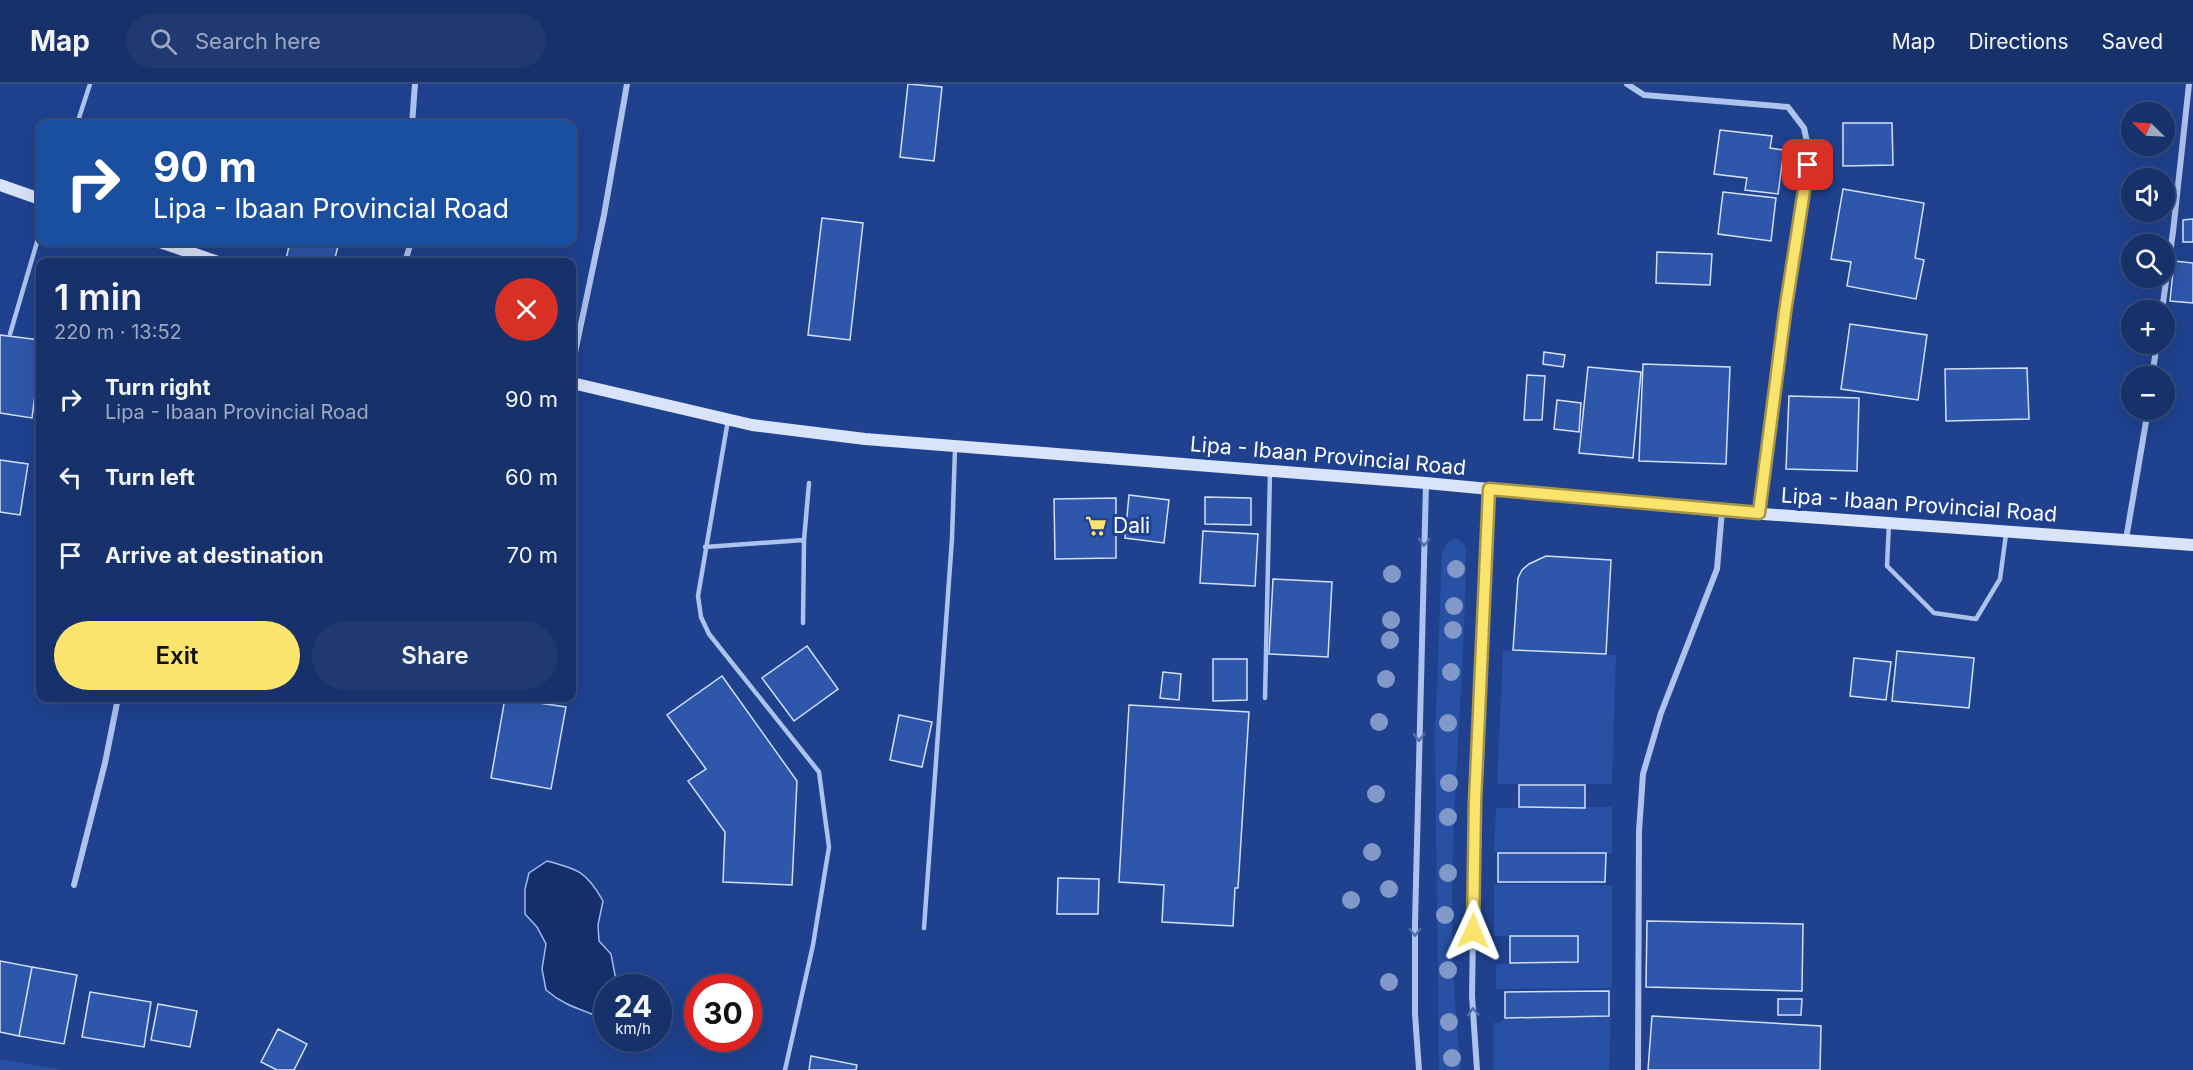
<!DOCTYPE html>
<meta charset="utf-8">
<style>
body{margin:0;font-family:Inter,sans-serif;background:#203970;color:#f1f3f6;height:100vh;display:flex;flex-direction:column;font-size:22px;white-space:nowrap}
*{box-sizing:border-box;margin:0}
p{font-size:20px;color:#9ea9c1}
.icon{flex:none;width:33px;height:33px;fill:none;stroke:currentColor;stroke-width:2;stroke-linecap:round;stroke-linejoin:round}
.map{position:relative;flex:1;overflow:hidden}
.details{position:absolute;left:36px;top:174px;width:540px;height:444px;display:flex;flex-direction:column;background:#17316a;border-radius:12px;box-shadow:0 6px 24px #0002,0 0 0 2px #364c7e}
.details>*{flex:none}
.guide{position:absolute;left:36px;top:36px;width:540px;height:126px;border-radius:12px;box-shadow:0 6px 24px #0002,0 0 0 2px #364c7e;background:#1a4fa0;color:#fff;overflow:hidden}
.needle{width:39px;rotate:294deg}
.tools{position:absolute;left:2121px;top:18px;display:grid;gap:12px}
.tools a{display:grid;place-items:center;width:54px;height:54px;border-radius:50%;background:#17316a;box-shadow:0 6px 24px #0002,0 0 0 2px #364c7e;font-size:30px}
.speed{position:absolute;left:594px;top:890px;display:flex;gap:12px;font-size:30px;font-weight:700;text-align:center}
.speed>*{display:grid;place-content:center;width:78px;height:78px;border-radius:50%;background:#17316a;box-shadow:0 6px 24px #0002,0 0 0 2px #364c7e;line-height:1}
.speed small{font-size:15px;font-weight:400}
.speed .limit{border:9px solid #d22;background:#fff;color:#111}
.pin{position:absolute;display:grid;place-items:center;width:51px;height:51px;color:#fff;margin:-26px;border-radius:12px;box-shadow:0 3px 9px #0006}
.me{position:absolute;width:66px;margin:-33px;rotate:1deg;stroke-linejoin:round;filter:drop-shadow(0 0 4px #0008)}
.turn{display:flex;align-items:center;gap:21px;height:126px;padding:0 18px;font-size:27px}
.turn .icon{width:78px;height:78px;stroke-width:2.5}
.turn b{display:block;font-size:42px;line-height:51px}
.round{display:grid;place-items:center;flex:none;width:63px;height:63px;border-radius:32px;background:#203970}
.summary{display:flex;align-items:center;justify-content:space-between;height:102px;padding:0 18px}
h1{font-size:36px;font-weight:600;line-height:45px}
.action{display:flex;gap:12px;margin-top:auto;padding:12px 18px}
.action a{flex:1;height:69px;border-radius:36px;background:#fbe46d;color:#111;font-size:24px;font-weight:600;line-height:69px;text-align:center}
.action a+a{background:#203970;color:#f1f3f6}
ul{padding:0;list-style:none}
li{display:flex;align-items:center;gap:18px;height:78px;padding:0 18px}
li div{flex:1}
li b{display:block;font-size:22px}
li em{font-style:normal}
header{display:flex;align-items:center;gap:36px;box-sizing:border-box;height:84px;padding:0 30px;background:#17316a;border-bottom:2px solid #364c7e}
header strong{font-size:28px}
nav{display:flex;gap:33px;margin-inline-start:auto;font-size:21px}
.search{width:420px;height:54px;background:#203970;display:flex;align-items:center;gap:15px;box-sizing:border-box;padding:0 21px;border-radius:33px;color:#9ea9c1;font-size:22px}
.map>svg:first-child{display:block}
</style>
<header>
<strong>Map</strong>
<div class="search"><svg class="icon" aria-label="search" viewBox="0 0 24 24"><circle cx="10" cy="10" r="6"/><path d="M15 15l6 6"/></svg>Search here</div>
<nav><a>Map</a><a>Directions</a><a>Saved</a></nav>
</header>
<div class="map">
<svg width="2193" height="986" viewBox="0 0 2193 986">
<rect width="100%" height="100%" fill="#1f418e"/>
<path fill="#2851a6" d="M1457,455C1464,458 1466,462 1466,469C1465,588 1452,707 1452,826C1451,879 1456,933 1461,986H1439L1435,650L1442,470L1446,461L1451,456Z
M1503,566L1616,571L1612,700H1497Z
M1612,723V769L1494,768L1496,724Z
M1494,800L1612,801V904L1496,905V880L1578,878V852H1494Z
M1611,933L1609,986H1493V939H1500L1505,934Z
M0,975L61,986H0Z"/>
<path fill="#152f6c" stroke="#a0bbee" stroke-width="1.5" d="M547,777C578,785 587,788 603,817L598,841L599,857L611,870L616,896L632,899L639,903H608L607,937C584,925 567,924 546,906L542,885L546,860L537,843L525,830V805L529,789Z"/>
<path fill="#2e56ab" stroke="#d2dff9" stroke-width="1.5" d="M908,0L942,3L934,77L900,73Z
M1843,39H1892L1893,81L1843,82Z
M1720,46L1772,52L1770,64L1784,66L1778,110L1745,106L1747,94L1714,90Z
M1843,105L1924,119L1915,174L1924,176L1916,215L1847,202L1851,178L1831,175Z
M1723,108L1776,114L1771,157L1718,150Z
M822,134L863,139L850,256L808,251Z
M2193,135V158H2183V136Z
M290,158H339L334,178H300L286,175Z
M1657,168L1712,170L1710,201L1656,199Z
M2174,177L2193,179V219L2170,217Z
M1850,240L1927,251L1918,316L1841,305Z
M0,251L40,256V272L32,334L0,329Z
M1544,268L1565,271L1563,283L1543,280Z
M1643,280L1730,283L1726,380L1639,377Z
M1588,283L1641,288L1633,374L1579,369Z
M2027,284L2029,335L1946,337L1945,285Z
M1527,291L1545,292L1542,336H1524Z
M1789,312L1859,314L1857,387L1786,385Z
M1557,316L1581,319L1579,348L1554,345Z
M0,376L28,380L20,431L0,428Z
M1129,411L1169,416L1164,459L1125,454Z
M1205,413L1251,414V441L1205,440Z
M1116,414V474L1055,475L1054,415Z
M1203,447L1258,450L1255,502L1200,499Z
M1546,472L1611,476L1606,570L1513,566L1518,494L1522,486L1529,480Z
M1273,495L1332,498L1328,573L1269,570Z
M807,562L838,605L794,637L762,594Z
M1897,567L1974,574L1969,624L1892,617Z
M1854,574L1891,578L1886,616L1850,612Z
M1213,575H1247V616L1213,617Z
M1163,588L1181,590L1179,616L1160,614Z
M722,592L797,697L792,801L723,798L725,748L688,697L706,685L667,631Z
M505,614L566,623L551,705L491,694Z
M1129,621L1249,628L1238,804H1235L1233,842L1162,838L1164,801L1119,798Z
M899,631L932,638L922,683L890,676Z
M1519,701H1585V724L1519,723Z
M1498,769H1606L1605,798H1498Z
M1058,794L1099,795L1098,830H1057Z
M1647,837L1803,840L1802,907L1646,903Z
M1510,852H1578V878L1510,879Z
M0,877L32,883L19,952L0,948Z
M32,883L77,891L64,960L19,952Z
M1609,907V932L1505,934V908Z
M90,908L151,918L144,963L82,953Z
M1778,915H1802L1801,931H1778Z
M158,920L197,927L190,963L151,956Z
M1652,932L1821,942L1820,986H1648Z
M278,945L307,960L294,986H277L261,978Z
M811,972L857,981L856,986H809Z"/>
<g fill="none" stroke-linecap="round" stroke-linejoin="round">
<path stroke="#adc2ec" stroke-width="4.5" d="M77,40L90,0
M10,250L40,148
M728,336L698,512L701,533L709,550L819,688L829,763L813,861L785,986
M1889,439L1887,482L1934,529L1976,535L2000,495L2006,450
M705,463L804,456
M803,539L804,456L809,399
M1265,614L1270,389
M924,844L952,455L955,365"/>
<path stroke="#adc2ec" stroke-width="6" d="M1627,0L1644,11L1788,23L1804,44L1810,72L1785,228L1759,429
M412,40L415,0
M405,178L411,158
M2162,226L2173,148L2189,0
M572,283L604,131L627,0
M2152,292L2157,260
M2126,455L2148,326
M74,801L105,679L118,614
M1419,986L1415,930V839L1426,399
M1477,986L1472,912L1475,718L1489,405
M1638,986L1639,747L1643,690L1661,629L1717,485L1722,427"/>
<path stroke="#d9e3f9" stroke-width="12" d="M0,101L40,115
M160,158L218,178
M572,299L752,341L865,355L1426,399L1722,427L2193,461"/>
</g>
<g fill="#8198c9">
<circle cx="1456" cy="485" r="9"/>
<circle cx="1392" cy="490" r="9"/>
<circle cx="1454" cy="522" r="9"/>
<circle cx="1391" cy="536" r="9"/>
<circle cx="1453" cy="546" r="9"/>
<circle cx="1390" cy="556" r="9"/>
<circle cx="1451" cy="588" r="9"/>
<circle cx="1386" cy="595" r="9"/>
<circle cx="1379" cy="638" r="9"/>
<circle cx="1448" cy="639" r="9"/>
<circle cx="1449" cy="699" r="9"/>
<circle cx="1376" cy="710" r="9"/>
<circle cx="1448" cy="733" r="9"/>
<circle cx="1372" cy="768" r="9"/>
<circle cx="1448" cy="789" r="9"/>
<circle cx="1389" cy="805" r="9"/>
<circle cx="1351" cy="816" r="9"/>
<circle cx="1445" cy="831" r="9"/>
<circle cx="1448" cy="886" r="9"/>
<circle cx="1389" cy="898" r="9"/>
<circle cx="1449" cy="938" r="9"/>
<circle cx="1452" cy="974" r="9"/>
</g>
<defs><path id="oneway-chevron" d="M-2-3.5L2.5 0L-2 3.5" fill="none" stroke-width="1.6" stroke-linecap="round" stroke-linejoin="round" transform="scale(1.5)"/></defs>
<g stroke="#516eaf">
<use href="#oneway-chevron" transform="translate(1424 458) rotate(92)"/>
<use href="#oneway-chevron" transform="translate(1419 653) rotate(91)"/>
<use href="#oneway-chevron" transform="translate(1415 848) rotate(90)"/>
<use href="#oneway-chevron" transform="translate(1473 928) rotate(-94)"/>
</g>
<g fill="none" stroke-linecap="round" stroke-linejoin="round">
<defs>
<path id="route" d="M1473,847L1475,718L1489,405L1759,429L1785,228L1808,81"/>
</defs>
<use href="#route" stroke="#a39447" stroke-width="15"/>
<use href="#route" stroke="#fbe46d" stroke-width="10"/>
</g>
<defs>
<symbol id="supermarket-bare" viewBox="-9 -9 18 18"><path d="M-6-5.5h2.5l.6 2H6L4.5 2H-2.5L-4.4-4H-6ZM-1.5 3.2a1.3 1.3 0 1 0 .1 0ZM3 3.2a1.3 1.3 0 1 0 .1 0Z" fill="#fbe46d" stroke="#1f418e" stroke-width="2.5" paint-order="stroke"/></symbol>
</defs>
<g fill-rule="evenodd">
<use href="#supermarket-bare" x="1081" y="427" width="30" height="30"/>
</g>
<g text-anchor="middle" stroke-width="6" stroke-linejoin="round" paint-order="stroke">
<g font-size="21" fill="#fff" stroke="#1f418e">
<text transform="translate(1328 372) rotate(5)" y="7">Lipa - Ibaan Provincial Road</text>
<text transform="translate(1919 421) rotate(4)" y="7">Lipa - Ibaan Provincial Road</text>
</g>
<g font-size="21" fill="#fff" stroke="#1f418e" text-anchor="start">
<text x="1113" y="449">Dali</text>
</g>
</g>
</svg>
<div class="tools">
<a><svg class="needle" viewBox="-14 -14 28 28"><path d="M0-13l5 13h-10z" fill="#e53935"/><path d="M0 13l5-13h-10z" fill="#9ea9c1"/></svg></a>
<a><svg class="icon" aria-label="sound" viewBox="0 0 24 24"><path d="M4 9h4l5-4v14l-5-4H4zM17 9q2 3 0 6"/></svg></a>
<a><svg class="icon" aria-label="search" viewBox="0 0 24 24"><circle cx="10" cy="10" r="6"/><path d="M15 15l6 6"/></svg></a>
<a>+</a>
<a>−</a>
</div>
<div class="speed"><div>24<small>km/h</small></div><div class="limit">30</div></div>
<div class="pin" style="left:1808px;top:81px;background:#d93025"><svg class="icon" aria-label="arrive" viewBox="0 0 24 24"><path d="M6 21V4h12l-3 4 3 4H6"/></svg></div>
<svg class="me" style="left:1473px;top:847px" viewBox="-20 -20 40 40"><path d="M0-17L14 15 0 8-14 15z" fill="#fbe46d" stroke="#fff" stroke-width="4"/></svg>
<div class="guide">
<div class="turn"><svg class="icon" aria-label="right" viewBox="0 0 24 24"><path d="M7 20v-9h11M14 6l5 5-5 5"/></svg><div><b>90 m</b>Lipa - Ibaan Provincial Road</div></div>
</div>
<section class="details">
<div class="summary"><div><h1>1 min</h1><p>220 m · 13:52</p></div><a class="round" style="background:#d93025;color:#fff"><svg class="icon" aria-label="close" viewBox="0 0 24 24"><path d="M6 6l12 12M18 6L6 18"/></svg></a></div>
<ul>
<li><svg class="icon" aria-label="right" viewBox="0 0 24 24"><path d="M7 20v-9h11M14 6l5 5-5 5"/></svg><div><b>Turn right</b><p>Lipa - Ibaan Provincial Road</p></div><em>90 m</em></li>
<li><svg class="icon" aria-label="left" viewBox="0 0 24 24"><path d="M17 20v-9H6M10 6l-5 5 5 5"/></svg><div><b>Turn left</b></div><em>60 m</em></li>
<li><svg class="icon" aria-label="arrive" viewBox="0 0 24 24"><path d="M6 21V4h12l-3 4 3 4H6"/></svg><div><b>Arrive at destination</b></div><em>70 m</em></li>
</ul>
<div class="action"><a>Exit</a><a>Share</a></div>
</section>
</div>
